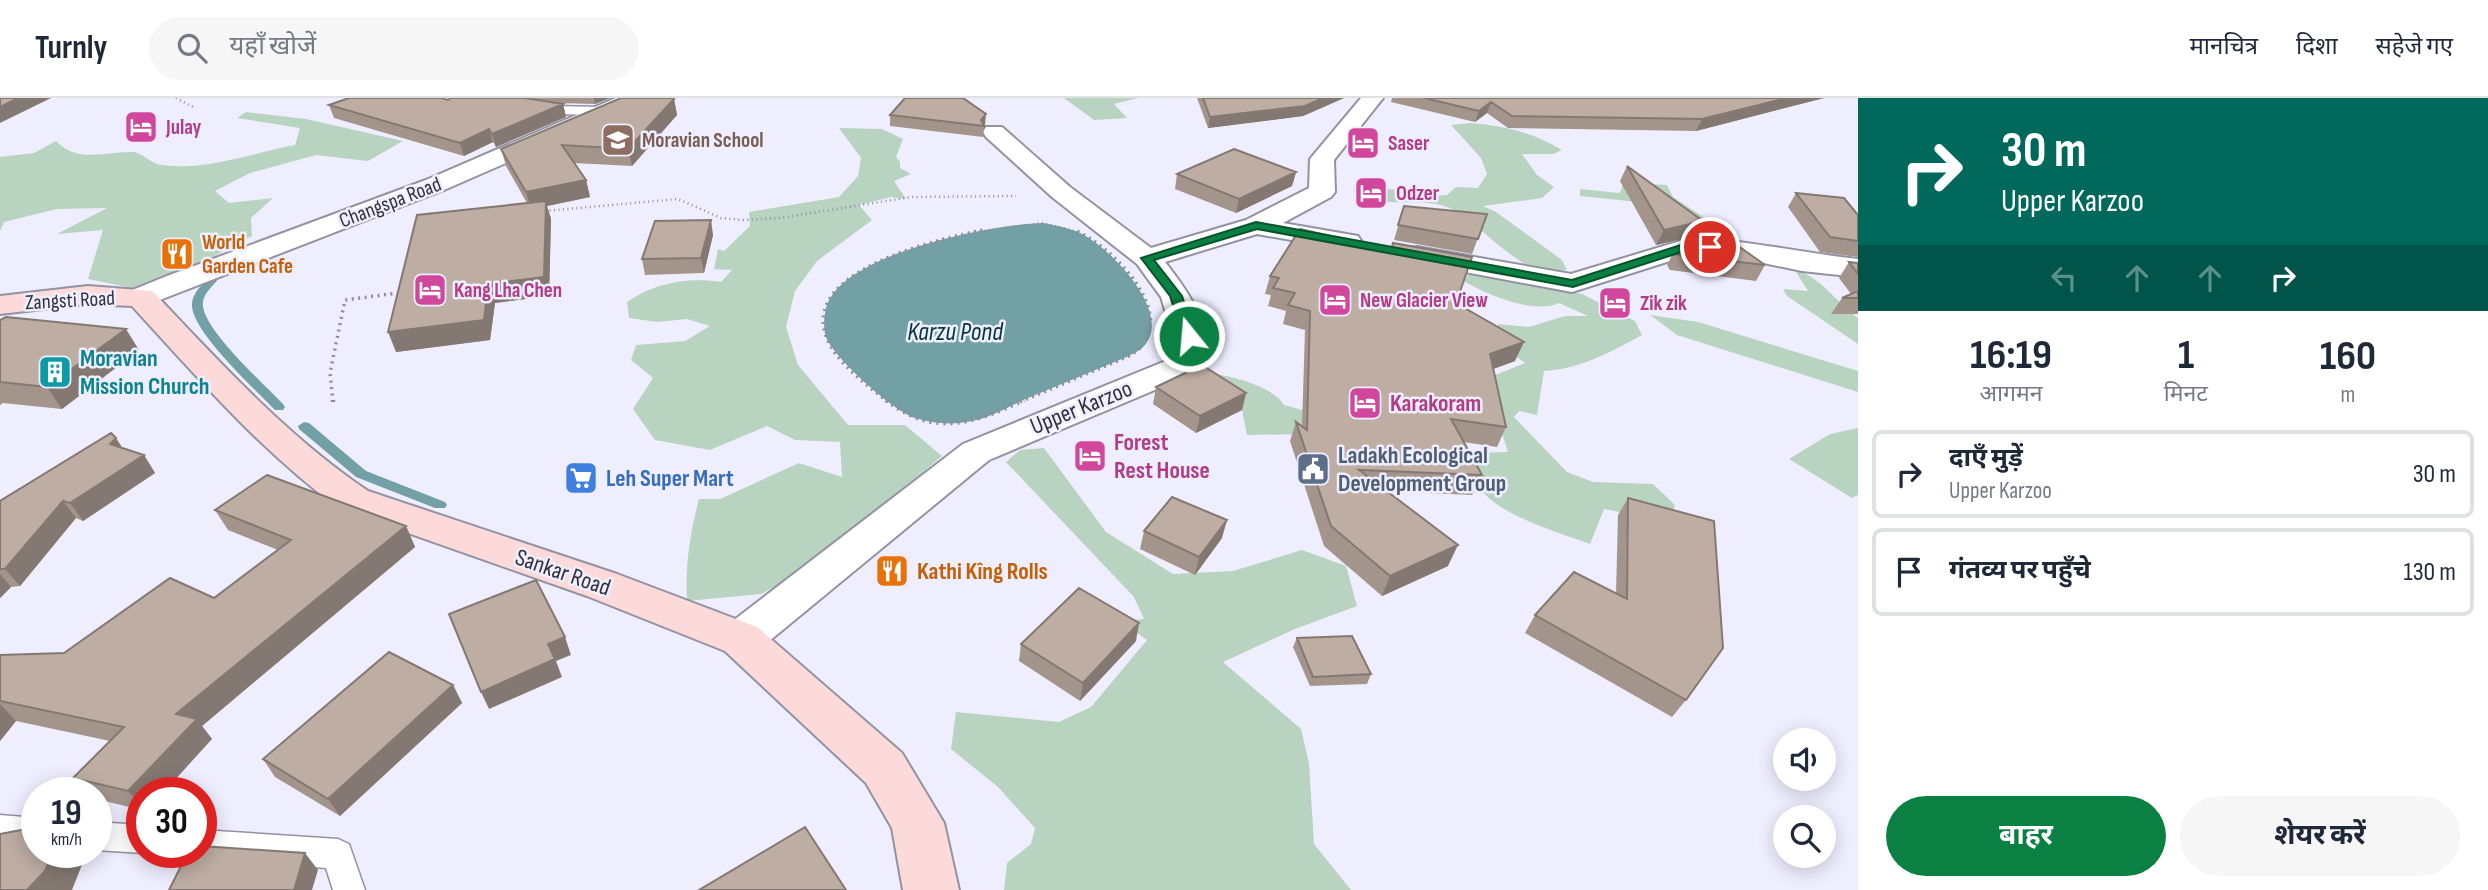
<!DOCTYPE html>
<html lang="hi">
<meta charset="utf-8">
<style>
body{margin:0;font-family:"Sofia Sans Condensed","Noto Sans Devanagari",sans-serif;background:#f6f6f7;color:#1f2937;height:100vh;display:flex;flex-direction:column;font-size:26px;white-space:nowrap}
*{box-sizing:border-box;margin:0}
p{font-size:23px;color:#747a83}
.icon{flex:none;width:38px;height:38px;fill:none;stroke:currentColor;stroke-width:2;stroke-linecap:round;stroke-linejoin:round}
.map{position:relative;flex:1;overflow:hidden}
.sheet{display:flex;flex-direction:column;background:#fff;width:630px}
.sheet>*{flex:none}
.top-card{background:#00695c;color:#fff;overflow:hidden}
.controls{position:absolute;left:1773px;top:630px;display:grid;gap:14px}
.controls a{display:grid;place-items:center;width:63px;height:63px;border-radius:50%;background:#fff;box-shadow:0 4px 18px #0003;font-size:35px}
.speed{position:absolute;left:21px;top:679px;display:flex;gap:14px;font-size:35px;font-weight:700;text-align:center}
.speed>*{display:grid;place-content:center;width:91px;height:91px;border-radius:50%;background:#fff;box-shadow:0 4px 18px #0003;line-height:1}
.speed small{font-size:18px;font-weight:400}
.speed .limit{border:10px solid #d22;background:#fff;color:#111}
.pin{position:absolute;display:grid;place-items:center;width:60px;height:60px;color:#fff;margin:-30px;border:4px solid #fff;border-radius:50%;box-shadow:0 2px 7px #0007}
.me{position:absolute;width:77px;margin:-38px;rotate:343deg;stroke-linejoin:round;filter:drop-shadow(0 0 5px #0008)}
.turn{display:flex;align-items:center;gap:24px;height:147px;padding:0 28px;font-size:32px}
.turn .icon{width:91px;height:91px;stroke-width:2.5}
.turn b{display:block;font-size:49px;line-height:60px}
.lanes{display:flex;align-items:center;height:66px;padding:0 28px;background:#0003;justify-content:center;gap:35px;direction:ltr}
.lanes .off{opacity:.35}
.eta{display:flex;justify-content:space-evenly;align-items:center;height:119px;text-align:center}
.eta b{font-size:42px;font-weight:700;line-height:49px}
.button{display:flex;gap:14px;margin-top:auto;padding:14px 28px}
.button a{flex:1;height:80px;border-radius:42px;background:#0b8043;color:#fff;font-size:28px;font-weight:700;line-height:80px;text-align:center}
.button a+a{background:#f6f6f7;color:#1f2937}
ul{padding:0;list-style:none}
li{display:flex;align-items:center;gap:21px;height:88px;margin:0 14px 10px;padding:0 14px;border:4px solid #e0e1e3;border-radius:10px}
li div{flex:1}
li b{display:block;font-size:26px}
li em{font-style:normal}
header{display:flex;align-items:center;gap:42px;box-sizing:border-box;height:98px;padding:0 35px;background:#fff;border-bottom:2px solid #e0e1e3}
header strong{font-size:33px}
nav{display:flex;gap:38px;margin-inline-start:auto;font-size:24px}
.search{width:490px;height:63px;background:#f6f6f7;display:flex;align-items:center;gap:18px;box-sizing:border-box;padding:0 24px;border-radius:38px;color:#747a83;font-size:26px}
main{display:flex;flex:1;min-height:0}
.map>svg:first-child{display:block}
</style>
<header>
<strong>Turnly</strong>
<div class="search"><svg class="icon" aria-label="search" viewBox="0 0 24 24"><circle cx="10" cy="10" r="6"/><path d="M15 15l6 6"/></svg>यहाँ खोजें</div>
<nav><a>मानचित्र</a><a>दिशा</a><a>सहेजे गए</a></nav>
</header>
<main>
<div class="map">
<svg width="1858" height="792" viewBox="0 0 1858 792">
<rect width="100%" height="100%" fill="#efeeff"/>
<path fill="#b9d3c1" d="M1064,0H1138L1114,6L1127,20L1094,22Z
M246,14L306,21L403,43L368,63L316,57L250,75L215,93L229,105L273,100L251,120L252,138L171,181L132,190L88,181L103,132L57,136L107,110L57,111L4,124L0,133V59L34,55L56,43C78,66 105,53 133,54C143,55 151,66 162,67C206,73 252,55 295,47L300,30L237,20Z
M1471,25C1504,28 1533,34 1562,52L1553,56H1522L1537,77L1554,89L1542,100L1483,108L1496,114L1562,162L1567,172C1558,172 1548,174 1539,172C1515,167 1477,125 1454,112C1423,96 1381,114 1353,93L1363,90L1406,92L1434,98L1447,97L1456,89L1478,90L1487,76L1481,60L1451,27Z
M839,30L882,31L903,41L896,59L900,64V70L911,76L894,83L906,101L891,99L859,107L872,122L817,163L795,193L786,229L798,267L848,327H905L942,358L810,469L761,496L687,503C685,468 690,435 699,401H720L799,365L842,379L840,344L795,342L767,328L710,352L655,342L633,311L653,280L631,262L636,247L685,243L710,228L687,221L657,224L629,220L627,204C655,185 687,179 721,184L732,172L714,171L718,151L724,153L750,128L749,114L839,99L858,78L861,60Z
M1623,85L1667,87L1673,99L1720,130L1715,144L1655,136L1638,104L1580,98V91L1620,95Z
M1800,173C1823,183 1838,205 1858,220V246L1787,198L1783,191L1808,193L1796,174Z
M1473,174L1582,196L1635,223L1642,237C1611,254 1580,271 1544,273L1537,317L1519,313L1514,319L1567,374L1593,384L1653,386L1675,407L1671,424L1604,411L1590,446C1561,435 1512,421 1489,400C1478,391 1472,368 1470,355L1508,354L1491,301L1480,283L1525,265L1496,244L1498,226L1529,229L1565,218H1588L1559,205C1534,217 1485,196 1462,182Z
M1650,217L1698,224L1858,273V294L1677,237Z
M1213,276C1233,278 1274,289 1284,307L1339,322L1309,336L1247,337L1242,312Z
M1858,330V397L1852,400L1789,361L1830,336Z
M1044,350L1106,434L1173,476L1233,473L1302,452L1346,468L1357,508L1295,531L1223,564L1301,631L1309,665L1314,746L1351,792H1004L1007,765L1031,746L1035,730L998,689L951,651L956,614L1059,624L1091,609L1147,542L1120,523L1144,521L1134,499L1006,364L1020,352Z"/>
<path fill="#72a0a4" d="M1043,125C1058,128 1071,130 1084,137C1112,152 1175,217 1143,249C1140,253 1133,255 1129,258C1093,273 1057,288 1021,303C1006,310 989,320 972,323C954,327 932,326 915,320C893,313 833,259 826,239C823,231 824,215 827,207C845,155 993,126 1043,125Z"/>
<g fill="none" stroke-linecap="round" stroke-linejoin="round">
<path fill="#72a0a4" fill-rule="evenodd" d="M213,178L218,181C213,188 204,195 203,204C199,228 266,288 283,306L285,309L283,312H275C256,292 190,232 192,206C192,195 203,186 209,179Z
M304,324L309,325L366,373L445,404L447,407L445,410H435L356,379L299,331L298,328Z"/>
<defs>
<path id="service" d="M534,4L554,8L600,9L606,13L600,17L554,16L529,11L528,8Z
M0,717L37,720V748L0,745Z
M96,724L142,727V754H145L142,755L96,752Z
M201,732L338,741L349,746L365,792H333L326,770L201,761L189,754H201Z"/>
<path id="minor" d="M616,0H646L643,5L444,92L152,205L141,208L130,205L126,199L130,193L167,178L426,82Z
M1361,0H1383L1334,62L1335,94L1331,99L1283,125L1358,138L1362,144L1358,150L1348,152L1257,136L1165,164C1188,193 1221,237 1195,275L989,362L757,553L741,558L725,553L719,541L725,529L963,346L1168,262L1173,238L1161,199L1137,166L1052,99L986,39L983,34L986,29H1002L1070,89L1151,150L1246,122L1309,90L1310,61Z
M1690,140C1747,142 1802,155 1858,161V179L1802,173L1730,158L1692,156L1572,194L1417,165L1407,163L1403,157L1407,151L1417,149L1571,176Z"/>
<path id="secondary" d="M88,188L152,193C220,264 285,337 368,393L617,476L757,529L902,655L944,725L959,792H903L892,730L866,685L725,553L587,498L340,411C261,353 198,280 132,208L88,206L0,216V198Z"/>
</defs>
<use href="#service" stroke="#9392a2" stroke-width="3"/>
<use href="#minor" stroke="#9392a2" stroke-width="4"/>
<use href="#secondary" stroke="#9392a2" stroke-width="4"/>
<path stroke="#8e8d99" stroke-width="2.5" stroke-dasharray="1 3.5" stroke-linecap="butt" d="M176,0L195,10
M545,113L678,101L721,120L743,122L780,120L911,99L1016,98
M975,134L1043,125L1078,134"/>
<path stroke="#8e8d99" stroke-width="3.5" stroke-dasharray="2 4.5" stroke-linecap="butt" d="M333,304L330,275L345,202L398,195
M888,304C867,287 835,264 826,238C802,171 940,141 983,132
M1020,304L1129,258C1187,224 1114,148 1074,132"/>
<path stroke="#8e8d99" stroke-width="4.5" stroke-dasharray="2 5" stroke-linecap="butt" d="M333,302V305
M886,302C935,340 973,325 1024,302"/>
<use href="#service" fill="#fff" fill-rule="evenodd"/>
<use href="#minor" fill="#fff" fill-rule="evenodd"/>
<use href="#secondary" fill="#fbdad9" fill-rule="evenodd"/>
</g>
<path fill="#a3958c" d="M525,0H610L595,6L558,5L563,6L566,19L496,49L493,44L464,58L334,20L329,7Z
M1197,0H1344L1303,18L1208,30Z
M1392,0H1824L1696,33L1508,30L1487,15L1475,24L1391,4Z
M674,1L677,17L632,68L574,65L586,82L590,99L547,108L551,121L549,198L495,205L490,242L396,254L527,105L506,68L501,51Z
M890,17L985,27L984,29L983,39L890,28Z
M1627,68L1703,123L1695,138L1656,147L1620,83Z
M1296,74L1292,88L1236,115L1175,91L1177,76Z
M1796,95L1858,117V159L1820,154L1788,109Z
M1404,108L1487,116L1472,156L1394,142Z
M713,137L704,175L645,177L642,161Z
M1675,151L1765,167L1756,183L1670,172L1667,167Z
M1849,164L1858,165V216H1831L1842,200L1851,196L1839,180Z
M1270,178L1456,205L1515,263L1493,271L1506,329L1497,349L1463,344L1482,377L1472,397L1387,393L1448,468L1382,498L1324,448L1290,343L1296,324L1302,328L1305,232L1283,226L1286,213L1268,208L1271,197L1265,196Z
M0,222L139,252L62,311L3,305L0,307Z
M1156,289L1246,295L1242,312L1196,335L1153,306Z
M123,350L144,357L155,375L83,423L76,420L20,488L11,489L0,500V403Z
M1628,400L1686,602L1672,619L1525,535L1535,517L1616,496L1618,417Z
M215,412L406,428L415,449L202,628L212,641L142,695V712L96,701V695H88L73,680L110,643L16,623L0,643V557L64,555L214,500L278,452L228,432Z
M1144,433L1222,440L1195,477L1140,451Z
M1297,540L1371,576L1367,586L1310,588L1293,549Z
M1136,543L1080,603L1019,563L1021,546Z
M453,587L462,605L340,718L275,679L263,661Z"/>
<path fill="#847972" d="M18,0H51L0,25V9Z
M594,0H610L595,6Z
M1323,0H1344L1303,18L1208,30L1210,19Z
M1787,0H1824L1696,33L1702,21Z
M674,1L677,17L632,68L628,51Z
M1491,4L1487,15L1475,24L1479,13Z
M563,6L566,19L496,49L492,36Z
M986,16L985,27L984,29L981,22Z
M489,31L493,44L464,58L460,45Z
M1296,74L1292,88L1236,115L1239,101Z
M586,82L590,99L547,108L551,121L549,198L495,205L490,242L396,254L388,234L488,186L531,112L526,94Z
M711,122L713,137L704,175L701,160Z
M1703,123L1695,138L1656,147L1664,132Z
M126,231L139,252L62,311L47,289Z
M1524,244L1515,263L1482,275L1490,256Z
M1246,295L1242,312L1196,335L1200,318Z
M116,340L127,357L110,346Z
M144,357L155,375L83,423L70,405Z
M63,403L76,420L20,488L5,471Z
M1227,422L1222,440L1195,477L1199,459Z
M406,428L415,449L202,628L212,641L163,695H142V708L128,693L176,616Z
M1458,447L1448,468L1382,498L1390,478Z
M0,476L11,489L0,500Z
M1139,525L1136,543L1080,603L1083,585Z
M565,539L571,557L556,563L562,579L489,611L481,594L548,546Z
M453,587L462,605L340,718L328,701Z
M0,606L16,623L0,643Z
M53,754H87L72,792H27Z
M305,755L318,772L312,792H294Z"/>
<path fill="#bdada3" stroke="#847972" stroke-width="2" d="M0,0H18L0,9Z
M349,0H442L448,2L451,0H525L563,6L492,36L489,31L460,45L329,7Z
M621,0H672L674,1L628,51L562,47L586,82L526,94L501,51Z
M905,0H963L986,16L981,22L984,28L890,17Z
M1203,0H1323L1305,8L1210,19Z
M1424,0H1787L1702,21L1512,18L1491,4L1479,13Z
M1234,51L1296,74L1239,101L1177,76Z
M1627,68L1703,123L1664,132Z
M1796,95L1844,100L1858,117V143L1830,139Z
M546,103L544,179L488,186L484,222L388,234L417,117Z
M1404,108L1487,116L1478,141L1398,127Z
M711,122L701,160L642,161L655,123Z
M1300,131L1391,152L1393,145L1472,159L1456,205L1524,244L1490,256L1506,329L1451,321L1482,377L1359,372L1458,447L1390,478L1331,428L1296,324L1307,332L1310,213L1288,207L1295,195L1273,190L1279,180L1270,178Z
M1701,143L1734,145L1765,167L1678,157L1675,151Z
M1849,164L1858,165V176Z
M1858,193V200H1842Z
M6,219L126,231L47,289L0,284V222Z
M1202,267L1246,295L1200,318L1156,289Z
M111,335L116,340L110,346L144,357L70,405L63,403L5,471H0V403Z
M267,377L406,428L176,616L197,621L128,693L73,680L124,629L0,603V557L64,555L170,480L214,500L291,442L215,412Z
M1172,399L1227,422L1199,459L1144,433Z
M1628,400L1714,423L1723,550L1686,602L1535,517L1574,474L1627,501Z
M536,482L565,539L548,546L555,561L481,594L449,516Z
M1079,490L1139,525L1083,585L1021,546Z
M1352,538L1371,576L1313,579L1297,540Z
M389,554L453,587L328,701L263,661Z
M37,729V754H53L45,773L27,792H0V736Z
M805,729L846,792H699Z
M201,748L305,755L294,792H169L188,754H201Z"/>
<path fill="#0b8043" stroke="#07532c" stroke-width="2" d="M1256,124L1572,182L1690,144L1710,146L1716,149L1710,153L1691,151L1573,189L1257,131L1154,162L1182,198L1195,238L1193,241H1184L1170,198L1141,160Z"/>
<defs>
<symbol id="hotel-square" viewBox="-11 -11 22 22"><rect x="-9" y="-9" width="18" height="18" rx="4" fill="#d1479c" stroke="#efeeff"/><path d="M-6-4.5h1.5V1H6V5H4.5V3h-9V5H-6ZM-4 0a1.8 1.8 0 1 1 3.6 0ZM.5 0V-2.5h3Q6-2.5 6 0Z" fill="#fff"/></symbol>
<symbol id="school-square" viewBox="-11 -11 22 22"><rect x="-9" y="-9" width="18" height="18" rx="4" fill="#8d6e63" stroke="#efeeff"/><path d="M0-5L7-2L0 1L-7-2ZM-4 1L0 2.5L4 1V4Q0 6-4 4Z" fill="#fff"/></symbol>
<symbol id="restaurant-square" viewBox="-11 -11 22 22"><rect x="-9" y="-9" width="18" height="18" rx="4" fill="#e8710a" stroke="#efeeff"/><path d="M-5-6h1v4h1v-4h1v4h1v-4h1v5L-1.5 .5V6h-2V.5L-5-1ZM5-6V6H3V1.5H1.5Q1.5-4 5-6Z" fill="#fff"/></symbol>
<symbol id="building-square" viewBox="-11 -11 22 22"><rect x="-9" y="-9" width="18" height="18" rx="4" fill="#0f9aa8" stroke="#efeeff"/><path d="M-4-6H4V6H1V3H-1V6H-4ZM-2.5-4.3h1.7v1.8h-1.7ZM.8-4.3h1.7v1.8H.8ZM-2.5-1h1.7V.8h-1.7ZM.8-1h1.7V.8H.8Z" fill="#fff"/></symbol>
<symbol id="civic-square" viewBox="-11 -11 22 22"><rect x="-9" y="-9" width="18" height="18" rx="4" fill="#5c6f8a" stroke="#efeeff"/><path d="M-.6-6.5H3V-4.5H.6V-3L4-1V1h2V6H-6V1h2V-1L-.6-3ZM-1.2 2.5V6h2.4V2.5Z" fill="#fff"/></symbol>
<symbol id="supermarket-square" viewBox="-11 -11 22 22"><rect x="-9" y="-9" width="18" height="18" rx="4" fill="#3f7fe0" stroke="#efeeff"/><path d="M-6-5.5h2.5l.6 2H6L4.5 2H-2.5L-4.4-4H-6ZM-1.5 3.2a1.3 1.3 0 1 0 .1 0ZM3 3.2a1.3 1.3 0 1 0 .1 0Z" fill="#fff"/></symbol>
</defs>
<g fill-rule="evenodd">
<use href="#hotel-square" x="122" y="10" width="38" height="38"/>
<use href="#school-square" x="599" y="23" width="38" height="38"/>
<use href="#hotel-square" x="1344" y="26" width="38" height="38"/>
<use href="#hotel-square" x="1352" y="76" width="38" height="38"/>
<use href="#restaurant-square" x="158" y="137" width="38" height="38"/>
<use href="#hotel-square" x="411" y="173" width="38" height="38"/>
<use href="#hotel-square" x="1316" y="183" width="38" height="38"/>
<use href="#hotel-square" x="1596" y="186" width="38" height="38"/>
<use href="#building-square" x="36" y="255" width="38" height="38"/>
<use href="#hotel-square" x="1346" y="286" width="38" height="38"/>
<use href="#hotel-square" x="1071" y="339" width="38" height="38"/>
<use href="#civic-square" x="1294" y="352" width="38" height="38"/>
<use href="#supermarket-square" x="562" y="361" width="38" height="38"/>
<use href="#restaurant-square" x="873" y="454" width="38" height="38"/>
</g>
<g text-anchor="middle" stroke-width="5" stroke-linejoin="round" paint-order="stroke">
<g font-size="21" font-weight="bold" fill="#b23c85" stroke="#efeeff" text-anchor="start">
<text x="166" y="36">Julay</text>
<text x="1388" y="52">Saser</text>
<text x="1396" y="102">Odzer</text>
<text x="454" y="199">Kang Lha Chen</text>
<text x="1360" y="209">New Glacier View</text>
<text x="1640" y="212">Zik zik</text>
</g>
<g font-size="21" font-weight="bold" fill="#785e54" stroke="#efeeff" text-anchor="start">
<text x="642" y="49">Moravian School</text>
</g>
<g font-size="21" fill="#313137" stroke="#efeeff">
<text transform="translate(390 104) rotate(-21)" y="7">Changspa Road</text>
<text transform="translate(70 202) rotate(-3)" y="7">Zangsti Road</text>
</g>
<g font-size="21" font-weight="bold" fill="#c56008" stroke="#efeeff" text-anchor="start">
<text x="202" y="151">World<tspan x="202" dy="24">Garden Cafe</tspan></text>
</g>
<g font-size="24" font-weight="bold" fill="#0d838f" stroke="#efeeff" text-anchor="start">
<text x="80" y="268">Moravian<tspan x="80" dy="28">Mission Church</tspan></text>
</g>
<g font-size="24" font-weight="bold" fill="#b23c85" stroke="#efeeff" text-anchor="start">
<text x="1390" y="313">Karakoram</text>
<text x="1114" y="352">Forest<tspan x="1114" dy="28">Rest House</tspan></text>
</g>
<g font-size="24" fill="#313137" stroke="#efeeff">
<text transform="translate(1081 309) rotate(-22)" y="8">Upper Karzoo</text>
<text transform="translate(563 474) rotate(19)" y="8">Sankar Road</text>
</g>
<g font-size="24" font-weight="bold" fill="#4e5e75" stroke="#efeeff" text-anchor="start">
<text x="1338" y="365">Ladakh Ecological<tspan x="1338" dy="28">Development Group</tspan></text>
</g>
<g font-size="24" font-weight="bold" fill="#366cbe" stroke="#efeeff" text-anchor="start">
<text x="606" y="388">Leh Super Mart</text>
</g>
<g font-size="24" font-weight="bold" fill="#c56008" stroke="#efeeff" text-anchor="start">
<text x="917" y="481">Kathi Kîng Rolls</text>
</g>
<g font-size="26" font-style="italic" fill="#043437" stroke="#efeeff">
<text x="955" y="242">Karzu Pond</text>
</g>
</g>
</svg>
<div class="controls">
<a><svg class="icon" aria-label="sound" viewBox="0 0 24 24"><path d="M4 9h4l5-4v14l-5-4H4zM17 9q2 3 0 6"/></svg></a>
<a><svg class="icon" aria-label="search" viewBox="0 0 24 24"><circle cx="10" cy="10" r="6"/><path d="M15 15l6 6"/></svg></a>
</div>
<div class="speed"><div>19<small>km/h</small></div><div class="limit">30</div></div>
<div class="pin" style="left:1710px;top:149px;background:#d93025"><svg class="icon" aria-label="arrive" viewBox="0 0 24 24"><path d="M6 21V4h12l-3 4 3 4H6"/></svg></div>
<svg class="me" style="left:1189px;top:238px" viewBox="-20 -20 40 40"><circle r="17" fill="#0b8043" stroke="#fff" stroke-width="3"/><path d="M0-11L8 9 0 5-8 9z" fill="#fff"/></svg>
</div>
<section class="sheet">
<div class="top-card">
<div class="turn"><svg class="icon" aria-label="right" viewBox="0 0 24 24"><path d="M7 20v-9h11M14 6l5 5-5 5"/></svg><div><b>30 m</b>Upper Karzoo</div></div>
<div class="lanes"><svg class="icon off" aria-label="left" viewBox="0 0 24 24"><path d="M17 20v-9H6M10 6l-5 5 5 5"/></svg><svg class="icon off" aria-label="ahead" viewBox="0 0 24 24"><path d="M12 20V5M6 11l6-6 6 6"/></svg><svg class="icon off" aria-label="ahead" viewBox="0 0 24 24"><path d="M12 20V5M6 11l6-6 6 6"/></svg><svg class="icon" aria-label="right" viewBox="0 0 24 24"><path d="M7 20v-9h11M14 6l5 5-5 5"/></svg></div>
</div>
<div class="eta">
<div><b>16:19</b><p>आगमन</p></div>
<div><b>1</b><p>मिनट</p></div>
<div><b>160</b><p>m</p></div>
</div>
<ul>
<li><svg class="icon" aria-label="right" viewBox="0 0 24 24"><path d="M7 20v-9h11M14 6l5 5-5 5"/></svg><div><b>दाएँ मुड़ें</b><p>Upper Karzoo</p></div><em>30 m</em></li>
<li><svg class="icon" aria-label="arrive" viewBox="0 0 24 24"><path d="M6 21V4h12l-3 4 3 4H6"/></svg><div><b>गंतव्य पर पहुँचे</b></div><em>130 m</em></li>
</ul>
<div class="button"><a>बाहर</a><a>शेयर करें</a></div>
</section>
</main>
